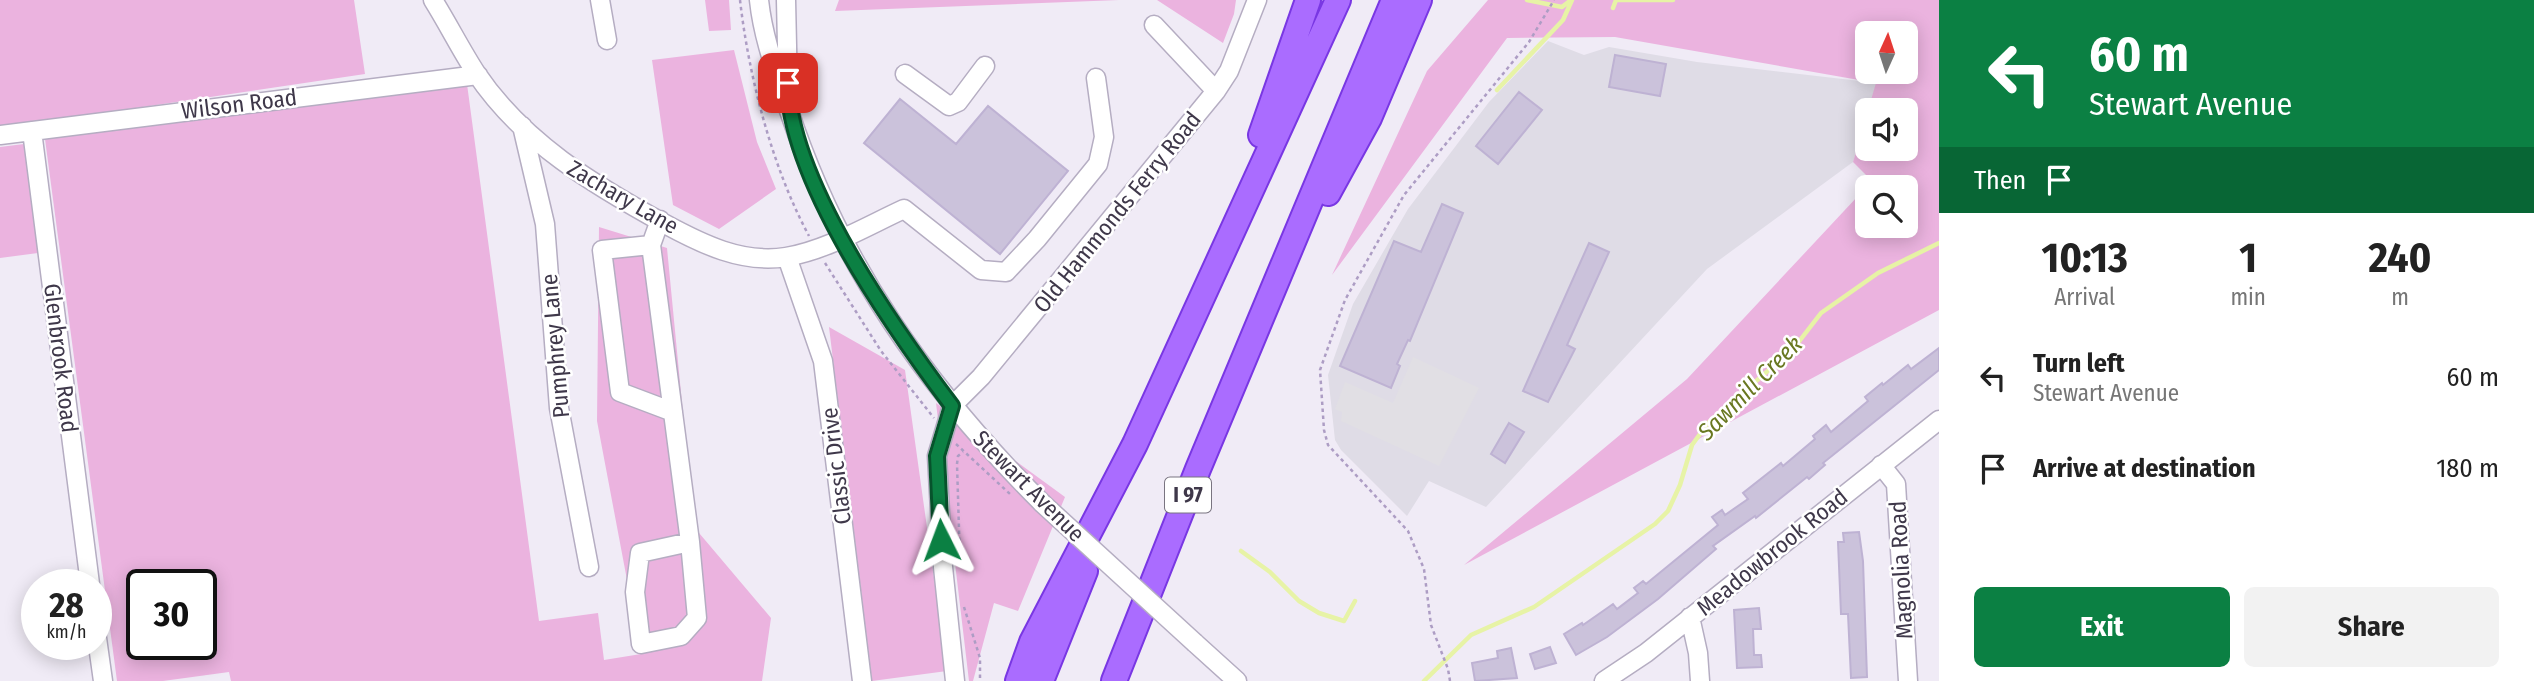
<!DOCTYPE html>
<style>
body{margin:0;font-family:"Fira Sans Condensed",sans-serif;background:#f2f2f2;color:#222;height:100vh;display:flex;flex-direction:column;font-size:26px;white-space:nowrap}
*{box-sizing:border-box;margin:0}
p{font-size:23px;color:#767676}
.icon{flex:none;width:38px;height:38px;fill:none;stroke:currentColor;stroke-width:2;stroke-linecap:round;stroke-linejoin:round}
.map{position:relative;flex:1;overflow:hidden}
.details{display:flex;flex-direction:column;background:#fff;width:595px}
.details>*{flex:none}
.hud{background:#0b8043;color:#fff;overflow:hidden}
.needle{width:46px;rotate:3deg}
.fabs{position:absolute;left:1855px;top:21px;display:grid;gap:14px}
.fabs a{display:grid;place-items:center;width:63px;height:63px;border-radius:10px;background:#fff;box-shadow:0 4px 18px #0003;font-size:35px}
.speed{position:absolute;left:21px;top:569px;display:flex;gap:14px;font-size:35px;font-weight:700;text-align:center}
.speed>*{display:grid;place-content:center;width:91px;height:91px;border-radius:50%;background:#fff;box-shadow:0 4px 18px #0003;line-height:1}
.speed small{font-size:18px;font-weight:400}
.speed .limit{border:4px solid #111;border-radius:10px;background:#fff;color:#111}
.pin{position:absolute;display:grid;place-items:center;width:60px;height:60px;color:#fff;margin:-30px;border-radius:14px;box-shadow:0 4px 10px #0006}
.me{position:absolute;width:77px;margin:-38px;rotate:357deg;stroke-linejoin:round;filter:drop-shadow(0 0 5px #0008)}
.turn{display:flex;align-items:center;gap:24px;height:147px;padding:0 35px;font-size:32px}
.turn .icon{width:91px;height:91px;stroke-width:2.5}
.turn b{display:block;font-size:49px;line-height:60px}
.then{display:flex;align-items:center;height:66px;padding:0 35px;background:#0003;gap:14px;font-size:26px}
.eta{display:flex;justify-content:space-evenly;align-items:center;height:119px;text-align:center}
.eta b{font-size:42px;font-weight:700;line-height:49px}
.cta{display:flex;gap:14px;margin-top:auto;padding:14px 35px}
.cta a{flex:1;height:80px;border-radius:10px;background:#0b8043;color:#fff;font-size:28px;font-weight:700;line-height:80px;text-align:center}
.cta a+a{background:#f2f2f2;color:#222}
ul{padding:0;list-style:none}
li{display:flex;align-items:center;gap:21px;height:91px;padding:0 35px}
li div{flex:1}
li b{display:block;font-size:26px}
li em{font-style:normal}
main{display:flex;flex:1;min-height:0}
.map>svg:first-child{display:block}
</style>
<main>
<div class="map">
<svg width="1939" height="681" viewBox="0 0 1939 681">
<rect width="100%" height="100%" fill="#f0ebf6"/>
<path fill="#dfdce6" d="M1548,41L1584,55L1609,47L1697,62L1877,83L1853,162L1707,269L1486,507L1429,481L1407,516L1341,450L1335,440L1328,375L1353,304L1408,209L1489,102Z"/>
<path fill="#ebb3df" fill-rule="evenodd" d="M0,0H354L365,74L0,128Z
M705,0H729L731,30L709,31Z
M839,0H1119L835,11Z
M1157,0H1236L1234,14L1223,43Z
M1488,0H1939V310L1464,565L1687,379L1872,181L1853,162L1867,114V149H1906V110H1868L1876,83L1615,37L1507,38L1332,275L1427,71ZM1867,33H1906V72H1867ZM1906,187V226H1867V187Z
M734,50L757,142L776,189L719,229L673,205L652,60Z
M467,84L539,621L598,613L604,660L641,654L597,421L599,227L667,248L694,527L771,618L762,681H231L229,672L163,681H117L45,139ZM142,584H201V644H142Z
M24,144L38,253L0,258V147Z
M829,327L905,370L947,671L872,681Z
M936,403L1065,497L1018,611L994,603L973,681H969Z"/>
<path fill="#e1dfe4" d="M1413,357L1479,388L1439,466L1341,421L1342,412L1335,409L1345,382L1393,403Z"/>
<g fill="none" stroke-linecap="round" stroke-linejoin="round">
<path stroke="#e7f3a6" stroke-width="4.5" d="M1527,0L1562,7L1571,0
M1613,8L1616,0H1673
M1497,90L1563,20L1572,0
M1241,551L1270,572L1299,601L1319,613L1344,621L1355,601
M1424,681L1471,635L1534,607L1655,524L1668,511L1680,485L1692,445L1708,423L1794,348L1821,313L1878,273L1939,243"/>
</g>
<path fill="#cbc2db" stroke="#beb2d3" stroke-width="2" d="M1615,55L1666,64L1660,96L1609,87Z
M1519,92L1542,110L1498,164L1476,146Z
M900,99L956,144L988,106L1068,171L1000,254L864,143Z
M1442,204L1463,213L1410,341L1408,340L1397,364L1400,366L1391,388L1340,366L1394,241L1421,252Z
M1589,243L1609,252L1567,345L1575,349L1548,402L1523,391Z
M1939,348V370L1823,463L1825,465L1809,479L1807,477L1756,518L1755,516L1713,546L1716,549L1658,599L1607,637L1576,655L1564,634L1582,623L1583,625L1613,604L1617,609L1638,593L1634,588L1643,581L1646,584L1718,525L1712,517L1722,510L1725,515L1748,499L1743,493L1781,463L1783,466L1815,439L1813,436L1826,425L1831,432L1868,401L1865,397L1882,383L1883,385L1908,365L1911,369Z
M1509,423L1524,432L1505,463L1491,454Z
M1859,532L1863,561L1867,677L1851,678L1848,614H1841L1838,542H1844L1843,533Z
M1759,608L1761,629H1753L1754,655H1761L1762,667L1737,668L1734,610Z
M1550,647L1556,663L1535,669L1530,654Z
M1511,648L1517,678L1475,681L1472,663L1498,658L1497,651Z"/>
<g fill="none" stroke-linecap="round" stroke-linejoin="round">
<defs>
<path id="minor" d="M433,0C448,24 461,50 476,73C523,143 594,185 665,224C702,244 742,264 786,257C827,250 867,226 904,209L981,270L1006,272L1037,239L1098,164L1104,137L1096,78
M600,0L607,40
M759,0C763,38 776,72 788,108C839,264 927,388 1042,503
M786,0L788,91
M1154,25L1216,91
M905,74L949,106L958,102L985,66
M522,126L545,224L559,408L589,567
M32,131L90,584
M0,135L478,75
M660,220L651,245L690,542L697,618L681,636L641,644L635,592L640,553L690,542
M651,245L602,250L620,392L673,412
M787,257L823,361L862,681
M952,406L981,377L1216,91L1229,71L1257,0
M952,406L937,456L943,567L955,681
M1881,465L1896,484L1908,681
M1690,617L1698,653L1700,681
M96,631L103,681
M1195,643L1237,681
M1604,681L1646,653L1939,420"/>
<path id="highway" d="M1261,135L1308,0
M1328,193L1369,118L1419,0
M1018,681L1032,642L1135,444L1338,0
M1041,681L1085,571
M1114,681L1198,469L1394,0"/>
</defs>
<use href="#minor" stroke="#b5adc2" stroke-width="21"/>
<use href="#highway" stroke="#7937e3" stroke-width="28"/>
<path stroke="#ad9dc4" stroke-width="2.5" stroke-dasharray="3.5 3.5" stroke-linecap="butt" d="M740,0C749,78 772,167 809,236
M825,263L881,351L934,418
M956,444L1010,494
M960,562L957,464L958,456L963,452
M964,607L980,658V681
M1450,681L1448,669L1431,625L1424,569L1408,531L1328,445L1324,430L1320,370L1345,300L1404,195L1529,42L1554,0"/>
<use href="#minor" stroke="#fff" stroke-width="18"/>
<use href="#highway" stroke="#aa6cff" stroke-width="24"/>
<defs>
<path id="minor-bridge" d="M1042,503L1195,643"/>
</defs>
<use href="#minor-bridge" stroke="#b5adc2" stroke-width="21" stroke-linecap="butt"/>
<use href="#minor-bridge" stroke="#fff" stroke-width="18"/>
</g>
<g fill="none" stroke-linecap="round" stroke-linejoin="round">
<defs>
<path id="route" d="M788,83C789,180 894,329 952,406L937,456L941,540"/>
</defs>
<use href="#route" stroke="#07532c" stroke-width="18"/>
<use href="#route" stroke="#0b8043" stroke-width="12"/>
</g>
<g text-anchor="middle" stroke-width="5" stroke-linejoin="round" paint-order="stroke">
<rect fill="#fff" stroke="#797480" stroke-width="2" x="1165" y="477.5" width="46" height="35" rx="5"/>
<g font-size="21" font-weight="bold" fill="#3f384a">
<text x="1188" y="502">I 97</text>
</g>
<g font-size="23" fill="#3f384a" stroke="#fff">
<text transform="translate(239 104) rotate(-7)" y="8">Wilson Road</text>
<text transform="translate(623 197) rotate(30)" y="8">Zachary Lane</text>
<text transform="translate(1117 212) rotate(-51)" y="8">Old Hammonds Ferry Road</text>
<text transform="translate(555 346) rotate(-95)" y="8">Pumphrey Lane</text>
<text transform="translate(61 358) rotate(83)" y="8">Glenbrook Road</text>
<text transform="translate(836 466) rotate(-97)" y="8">Classic Drive</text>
<text transform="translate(1029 486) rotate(45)" y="8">Stewart Avenue</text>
<text transform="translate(1772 552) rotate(-39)" y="8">Meadowbrook Road</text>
<text transform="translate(1901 570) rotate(-93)" y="8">Magnolia Road</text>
</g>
<g font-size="24" font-style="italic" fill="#697821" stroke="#fff">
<text transform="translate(1750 388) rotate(-45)" y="8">Sawmill Creek</text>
</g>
</g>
</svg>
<div class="fabs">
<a><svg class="needle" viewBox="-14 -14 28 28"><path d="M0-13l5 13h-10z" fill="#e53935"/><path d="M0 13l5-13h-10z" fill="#767676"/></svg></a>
<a><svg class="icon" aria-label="sound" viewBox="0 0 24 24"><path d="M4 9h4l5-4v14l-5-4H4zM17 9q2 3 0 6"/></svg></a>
<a><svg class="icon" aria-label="search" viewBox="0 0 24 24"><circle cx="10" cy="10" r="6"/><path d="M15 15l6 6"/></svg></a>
</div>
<div class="speed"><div>28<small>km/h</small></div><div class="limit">30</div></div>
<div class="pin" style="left:788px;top:83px;background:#d93025"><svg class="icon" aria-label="arrive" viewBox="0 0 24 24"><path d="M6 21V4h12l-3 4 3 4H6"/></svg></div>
<svg class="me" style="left:941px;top:540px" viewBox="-20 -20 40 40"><path d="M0-17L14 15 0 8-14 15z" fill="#0b8043" stroke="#fff" stroke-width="4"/></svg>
</div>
<section class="details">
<div class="hud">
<div class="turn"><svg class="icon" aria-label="left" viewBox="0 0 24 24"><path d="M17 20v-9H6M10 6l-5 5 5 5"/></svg><div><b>60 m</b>Stewart Avenue</div></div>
<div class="then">Then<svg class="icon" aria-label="arrive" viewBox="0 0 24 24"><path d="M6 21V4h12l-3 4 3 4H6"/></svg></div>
</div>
<div class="eta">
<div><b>10:13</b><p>Arrival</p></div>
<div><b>1</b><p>min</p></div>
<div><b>240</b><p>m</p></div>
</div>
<ul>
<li><svg class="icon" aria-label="left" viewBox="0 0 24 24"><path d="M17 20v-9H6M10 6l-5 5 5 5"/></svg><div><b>Turn left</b><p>Stewart Avenue</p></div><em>60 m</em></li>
<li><svg class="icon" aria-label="arrive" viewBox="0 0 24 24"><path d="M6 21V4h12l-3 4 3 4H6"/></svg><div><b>Arrive at destination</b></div><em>180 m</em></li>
</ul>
<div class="cta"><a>Exit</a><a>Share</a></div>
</section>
</main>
